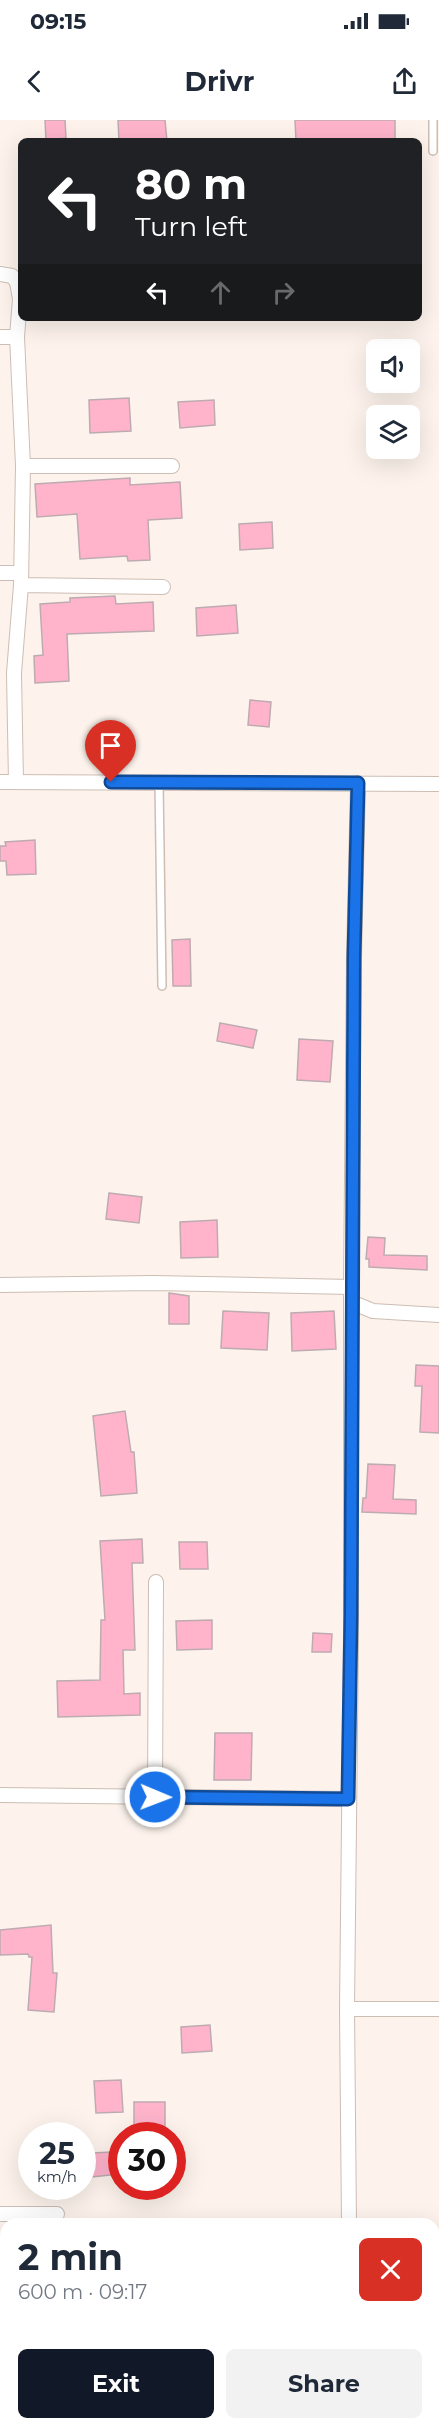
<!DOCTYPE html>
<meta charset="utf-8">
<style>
body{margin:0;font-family:Montserrat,sans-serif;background:#f2f2f3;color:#1f2937;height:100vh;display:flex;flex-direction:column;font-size:22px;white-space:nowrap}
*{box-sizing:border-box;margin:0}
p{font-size:20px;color:#747a83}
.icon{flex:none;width:33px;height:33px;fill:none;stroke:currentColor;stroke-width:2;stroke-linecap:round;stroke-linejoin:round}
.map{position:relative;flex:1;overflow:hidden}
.details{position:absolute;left:0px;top:2098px;width:440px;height:212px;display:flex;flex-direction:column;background:#fff;border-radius:18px 18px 0 0;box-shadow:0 6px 24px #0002}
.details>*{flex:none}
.guide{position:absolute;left:18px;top:18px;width:404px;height:183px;border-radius:9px;box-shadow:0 6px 24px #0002;background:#202124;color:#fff;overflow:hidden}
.buttons{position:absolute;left:366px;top:219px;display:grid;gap:12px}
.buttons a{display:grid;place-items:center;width:54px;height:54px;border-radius:9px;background:#fff;box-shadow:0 6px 24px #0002;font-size:30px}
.speed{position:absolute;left:18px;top:2002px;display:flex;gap:12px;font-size:30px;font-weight:700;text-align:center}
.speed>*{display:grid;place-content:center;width:78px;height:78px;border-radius:50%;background:#fff;box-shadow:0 6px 24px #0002;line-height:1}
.speed small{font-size:15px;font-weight:400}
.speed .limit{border:9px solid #d22;background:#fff;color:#111}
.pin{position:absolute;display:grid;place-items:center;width:51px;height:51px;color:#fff;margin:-62px -26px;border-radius:50% 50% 50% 0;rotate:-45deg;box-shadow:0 0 6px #0007}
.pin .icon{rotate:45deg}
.me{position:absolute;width:66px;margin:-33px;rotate:91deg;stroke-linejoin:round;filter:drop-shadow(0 0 4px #0008)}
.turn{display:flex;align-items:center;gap:21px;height:126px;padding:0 18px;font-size:27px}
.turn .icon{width:78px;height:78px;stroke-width:2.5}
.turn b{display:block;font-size:42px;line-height:51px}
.lanes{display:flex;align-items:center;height:57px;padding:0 18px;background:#0003;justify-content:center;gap:30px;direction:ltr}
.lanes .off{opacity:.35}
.round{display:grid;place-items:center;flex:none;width:63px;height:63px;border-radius:9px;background:#f2f2f3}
.headline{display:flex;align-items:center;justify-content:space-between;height:102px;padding:0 18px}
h1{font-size:36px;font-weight:700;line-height:45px}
.cta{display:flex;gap:12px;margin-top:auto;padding:12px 18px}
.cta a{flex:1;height:69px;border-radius:9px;background:#111827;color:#fff;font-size:24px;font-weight:700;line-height:69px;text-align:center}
.cta a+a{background:#f2f2f3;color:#1f2937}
.status{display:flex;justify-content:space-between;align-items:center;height:42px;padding:0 30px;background:#fff;direction:ltr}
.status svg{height:16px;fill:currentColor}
header{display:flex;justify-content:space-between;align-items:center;height:78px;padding:0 18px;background:#fff;font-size:27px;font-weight:700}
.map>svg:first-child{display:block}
</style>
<div class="status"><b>09:15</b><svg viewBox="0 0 49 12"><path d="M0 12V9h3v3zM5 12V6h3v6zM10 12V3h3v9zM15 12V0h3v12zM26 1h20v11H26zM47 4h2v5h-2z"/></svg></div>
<header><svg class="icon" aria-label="back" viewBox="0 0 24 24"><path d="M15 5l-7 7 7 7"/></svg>Drivr<svg class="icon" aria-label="share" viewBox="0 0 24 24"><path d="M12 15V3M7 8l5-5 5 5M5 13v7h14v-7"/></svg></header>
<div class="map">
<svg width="439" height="2309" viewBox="0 0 439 2309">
<rect width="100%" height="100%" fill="#fdf3ec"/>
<path fill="#ffb4cc" stroke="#beabb1" stroke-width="1.5" d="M45,0H65L66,18L46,20Z
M118,0H165L167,21H119Z
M295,0H395V21H296Z
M129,278L131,311L90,313L89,280Z
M214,280L215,305L180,308L178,282Z
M130,358V365L180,362L182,398L148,400L150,440L128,441L127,436L80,439L77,394L37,397L35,364Z
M272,402L273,428L240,430L239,404Z
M115,476L116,484L153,482L154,511L67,514L69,561L35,563L34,536L43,535L40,484L70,482V478Z
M236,485L238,513L197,516L196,488Z
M250,580L271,582L269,607L248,605Z
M35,720L36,754L7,755L6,741H0V726H6L5,722Z
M190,819L191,866H173L172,820Z
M220,903L257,910L253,928L217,921Z
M299,919L333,921L330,962L297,960Z
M109,1073L142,1077L139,1103L106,1099Z
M217,1100L218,1137L181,1138L180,1102Z
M368,1117L385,1118L384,1135L427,1136V1150L369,1147V1139H366Z
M169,1173L189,1176V1204H169Z
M223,1191L269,1193L267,1230L221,1228Z
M334,1191L336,1229L292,1231L291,1193Z
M416,1245L439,1246V1313L420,1312L422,1266H415Z
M125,1291L131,1332H134L137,1373L101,1376L93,1296Z
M368,1344L395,1345L393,1379L416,1380V1394L362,1392L363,1378H366Z
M142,1419L143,1443H132L135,1530H123L124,1574L140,1573V1595L58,1597L57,1561L100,1560L101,1500H105L100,1421Z
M179,1422H207L208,1449H180Z
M212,1500V1529L177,1530L176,1501Z
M313,1513L332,1514L331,1532H312Z
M215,1613H252L251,1660H214Z
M51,1805L53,1853H57L54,1892L28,1890L32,1837H29L28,1834L0,1835V1810Z
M210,1905L212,1931L182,1933L181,1907Z
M121,1960L123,1992L96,1993L94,1961Z
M134,1982H165V2013L134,2012Z
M112,2032V2040H118L119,2054L92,2057L91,2033Z"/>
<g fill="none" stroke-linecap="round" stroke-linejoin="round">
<defs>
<path id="service" d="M433,0V31
M159,662L162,866"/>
<path id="minor" d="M0,154L12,156L17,162L20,179L17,217L23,346L21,465L14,553L16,662
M0,217H17
M23,346H172
M0,453H21
M21,465L163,467
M0,662L439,664
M0,1165L153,1163L351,1167
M351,1182L373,1191L439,1195
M0,1675L348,1679
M155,1677L156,1462
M347,1889H439
M0,2094H57
M349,2104L347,1889L351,1517V1167L354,837L358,663
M0,2289H6
M350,2304V2309"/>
</defs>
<use href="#service" stroke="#cdbeb3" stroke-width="10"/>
<use href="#minor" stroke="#cdbeb3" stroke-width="16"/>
<use href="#service" stroke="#fff" stroke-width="7"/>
<use href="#minor" stroke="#fff" stroke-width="14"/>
</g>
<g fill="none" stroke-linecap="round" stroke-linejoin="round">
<defs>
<path id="route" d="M111,662L358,663L354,837L351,1495L348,1679L155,1677"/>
</defs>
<use href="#route" stroke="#114b97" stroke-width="15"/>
<use href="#route" stroke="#1a73e8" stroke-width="10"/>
</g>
</svg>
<div class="buttons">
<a><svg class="icon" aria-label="sound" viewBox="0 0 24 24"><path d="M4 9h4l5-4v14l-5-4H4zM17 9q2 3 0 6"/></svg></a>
<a><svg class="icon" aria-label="layers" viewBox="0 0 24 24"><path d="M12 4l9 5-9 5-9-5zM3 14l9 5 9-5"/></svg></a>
</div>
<div class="speed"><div>25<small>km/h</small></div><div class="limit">30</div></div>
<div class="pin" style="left:111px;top:662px;background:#d93025"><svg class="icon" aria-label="arrive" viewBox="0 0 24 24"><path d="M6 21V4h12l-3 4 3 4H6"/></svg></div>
<svg class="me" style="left:155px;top:1677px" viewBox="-20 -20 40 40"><circle r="17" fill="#1a73e8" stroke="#fff" stroke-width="3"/><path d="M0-11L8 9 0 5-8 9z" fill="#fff"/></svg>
<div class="guide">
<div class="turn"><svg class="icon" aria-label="left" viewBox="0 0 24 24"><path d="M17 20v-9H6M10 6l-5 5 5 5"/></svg><div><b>80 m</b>Turn left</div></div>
<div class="lanes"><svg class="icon" aria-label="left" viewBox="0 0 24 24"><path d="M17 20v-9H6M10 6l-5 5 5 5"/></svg><svg class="icon off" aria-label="ahead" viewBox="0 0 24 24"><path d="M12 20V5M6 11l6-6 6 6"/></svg><svg class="icon off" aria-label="right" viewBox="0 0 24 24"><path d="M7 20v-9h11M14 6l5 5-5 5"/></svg></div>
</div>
<section class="details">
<div class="headline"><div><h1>2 min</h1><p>600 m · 09:17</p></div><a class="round" style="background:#d93025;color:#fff"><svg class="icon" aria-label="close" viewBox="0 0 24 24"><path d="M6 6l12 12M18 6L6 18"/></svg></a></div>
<div class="cta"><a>Exit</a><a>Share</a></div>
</section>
</div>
